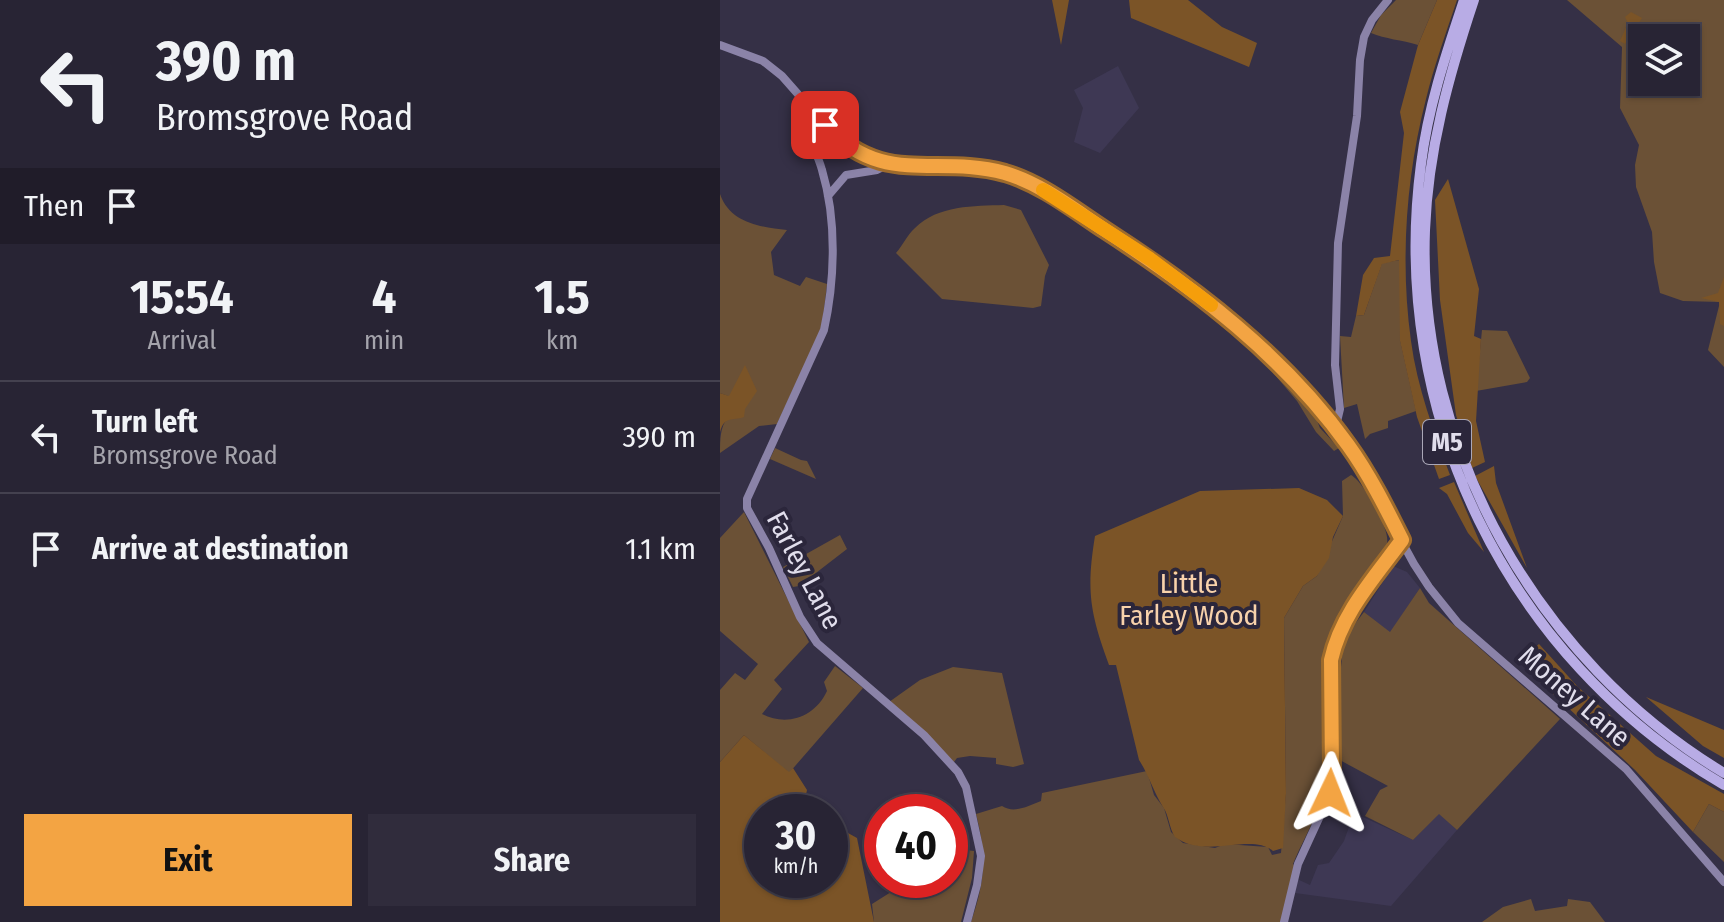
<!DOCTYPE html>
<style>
body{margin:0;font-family:"Fira Sans Condensed",sans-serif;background:#302c3c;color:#f1f3f6;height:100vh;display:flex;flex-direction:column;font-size:30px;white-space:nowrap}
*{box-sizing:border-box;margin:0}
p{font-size:26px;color:#a5a4ac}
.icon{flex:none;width:44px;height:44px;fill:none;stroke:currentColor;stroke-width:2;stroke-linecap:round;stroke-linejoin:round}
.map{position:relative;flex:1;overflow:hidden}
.drawer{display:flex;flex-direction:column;background:#282434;width:720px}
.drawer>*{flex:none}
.banner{background:#282434;color:#f1f3f6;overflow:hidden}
.controls{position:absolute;left:908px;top:24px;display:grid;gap:16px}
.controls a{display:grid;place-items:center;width:72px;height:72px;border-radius:0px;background:#282434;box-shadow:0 2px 6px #0004,0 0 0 2px #44414f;font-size:40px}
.speed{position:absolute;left:24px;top:794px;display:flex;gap:16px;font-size:40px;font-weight:700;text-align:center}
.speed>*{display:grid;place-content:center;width:104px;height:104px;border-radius:50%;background:#282434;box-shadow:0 2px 6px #0004,0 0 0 2px #44414f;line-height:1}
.speed small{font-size:20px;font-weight:400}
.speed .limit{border:12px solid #d22;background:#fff;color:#111}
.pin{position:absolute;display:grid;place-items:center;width:68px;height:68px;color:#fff;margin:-34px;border-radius:16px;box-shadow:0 4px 12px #0006}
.me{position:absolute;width:88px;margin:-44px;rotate:2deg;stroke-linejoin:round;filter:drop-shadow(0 0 6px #0008)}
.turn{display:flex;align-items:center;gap:28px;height:168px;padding:0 24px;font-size:36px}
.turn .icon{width:104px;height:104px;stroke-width:2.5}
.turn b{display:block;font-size:56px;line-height:68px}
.then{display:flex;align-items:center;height:76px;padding:0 24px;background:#0003;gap:16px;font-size:30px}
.eta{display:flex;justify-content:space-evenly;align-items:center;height:136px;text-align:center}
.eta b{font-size:48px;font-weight:700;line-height:56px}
.cta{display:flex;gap:16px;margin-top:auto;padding:16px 24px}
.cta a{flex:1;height:92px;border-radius:0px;background:#f3a443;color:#111;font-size:32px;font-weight:700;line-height:92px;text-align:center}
.cta a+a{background:#302c3c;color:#f1f3f6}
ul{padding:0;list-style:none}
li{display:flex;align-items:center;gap:24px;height:112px;padding:0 24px;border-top:2px solid #44414f}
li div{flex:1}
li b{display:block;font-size:30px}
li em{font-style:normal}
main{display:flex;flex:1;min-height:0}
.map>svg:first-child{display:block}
</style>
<main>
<section class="drawer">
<div class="banner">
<div class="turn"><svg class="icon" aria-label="left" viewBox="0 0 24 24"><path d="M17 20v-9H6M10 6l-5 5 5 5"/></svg><div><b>390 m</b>Bromsgrove Road</div></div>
<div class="then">Then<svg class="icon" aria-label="arrive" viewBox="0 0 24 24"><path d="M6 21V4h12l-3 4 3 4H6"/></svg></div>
</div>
<div class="eta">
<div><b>15:54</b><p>Arrival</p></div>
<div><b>4</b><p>min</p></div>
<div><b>1.5</b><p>km</p></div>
</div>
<ul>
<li><svg class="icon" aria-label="left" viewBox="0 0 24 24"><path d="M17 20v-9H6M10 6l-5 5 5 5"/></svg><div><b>Turn left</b><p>Bromsgrove Road</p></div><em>390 m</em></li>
<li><svg class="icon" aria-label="arrive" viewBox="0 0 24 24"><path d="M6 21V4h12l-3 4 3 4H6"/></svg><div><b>Arrive at destination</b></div><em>1.1 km</em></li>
</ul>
<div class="cta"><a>Exit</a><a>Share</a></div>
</section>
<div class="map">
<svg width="1004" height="922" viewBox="0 0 1004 922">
<rect width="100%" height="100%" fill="#353046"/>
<path fill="#3e3854" d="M398,66L419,108L380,153L354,142L363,108L354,90Z
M673,566L687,572L700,588L670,633L644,612Z
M634,813L693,840L719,813L737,830L671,906L575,893L577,879L590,885L598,865L609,863L624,841Z"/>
<path fill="#6b5136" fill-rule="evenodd" d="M676,0H717L698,45C682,40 665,39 651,33L661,15Z
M847,0H1004V367L988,350L1000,302L963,301L940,293L934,262L932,232L916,187L915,165L919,145L900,108L902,47ZM922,38H966V82H922Z
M0,194C10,223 40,227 67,230L51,252L54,275L80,286L86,277L107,284L102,327L57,424L39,426L0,453C0,440 0,426 8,418V396L0,393Z
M284,205L301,210L329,265L325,276L321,306L313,308L222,299L176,253C183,245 187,235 195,228C218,205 254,206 284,205Z
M680,260V340L696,411L668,421V428L650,434L645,439L637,404L624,408L620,336L631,337L636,316L644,315L662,263Z
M449,276L487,304L542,352L590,403L600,428L619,448L614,451L596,432L577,401L533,349L447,278Z
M762,330L787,331L810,378L807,382L756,391Z
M55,448L81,460L87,461L96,479L50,459Z
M631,475C643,481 666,524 667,537C671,566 625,603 614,632C596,679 611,730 606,778C603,808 584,837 573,864L575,866L561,922H251C265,881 267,856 256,814L282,806C294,814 308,806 321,801L322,793L427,771L434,795L444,808L451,832L463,843L495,848L505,844L548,847L552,855L561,853L566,793L564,618L583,586L597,576L623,516L622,481Z
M24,512L89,642L54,680L62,689L42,714C67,727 95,717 107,691L104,682L115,666L143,688L69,773L24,735L0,762V690L15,673L25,680L38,664L0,631V538Z
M120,535L127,549L79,586L73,587L63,567Z
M700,588L709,603L840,719L737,830L719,814L693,840L645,816L660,790L668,786L616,758V715L624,638L644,612L670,632Z
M233,667L282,673L304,764L293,767L276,764V758L250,756L237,758L234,762L169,702L200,680Z
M989,804L1004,812V862L973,832Z
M230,848L254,851L252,878L241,922H154L152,904L190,880H230Z
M811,899L815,911L847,906L848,899L870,902L885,922H762L783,907Z"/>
<path fill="#7b5427" d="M332,0H349L341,45Z
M409,0H468L502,27L537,43L529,67L411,18Z
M717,0H737C726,33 714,66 706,99C686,176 680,262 691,341C697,387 714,432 730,475L719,479L697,417L680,341L679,260L662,264L644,315L636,316L643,275L654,258L670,256L684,133L680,112L698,45Z
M911,12L922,18L905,44L900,41L908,23L905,17Z
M728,179L759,289L754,336L761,339L756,421L765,462L752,468L736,415L720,300L715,200Z
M1004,277V326L1000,324L999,302L981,298L998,293Z
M25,365L37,391L25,409L24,417C12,421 4,416 0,432V393L9,396Z
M774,466L776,483L807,568L755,476Z
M734,482L764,552L748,533L727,494L719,488Z
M579,488L607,500L623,516L613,537L609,558L597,576L583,586L564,618L566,793L563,848L553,851C531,832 486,860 455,837C449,828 449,815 443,807C433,791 429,775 419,760L396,665H389C370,613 366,591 375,536L480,491Z
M819,644L857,686L936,756L1004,794V812L989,804L973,832L915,770L799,662Z
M926,697L1004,730V758L983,746Z
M24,735L69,772L73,768L87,790L83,808L90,812H42V880H110V823L137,838L154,922H0V762Z"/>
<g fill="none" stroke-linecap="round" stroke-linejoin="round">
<path stroke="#8b83a8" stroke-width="8" d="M0,45L43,61L62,76L114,135L145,157L168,165L254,168L303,180L340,200L430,259L488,302L523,331L579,386L629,445L694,564L709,587L738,623L906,769L1004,882
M81,100C79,125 96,147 102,170C117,220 115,280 104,330L27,499V508L49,548L80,617L97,643L204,735L238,772L246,787L261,856L257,885L247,922
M108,196L126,175L157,170L167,165
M615,430L620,409L615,365L618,243L637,116L640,60L644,37L652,20L668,0
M564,922L578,864L606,803L612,784L611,660C621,614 654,578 682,540"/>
<path stroke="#b8ace5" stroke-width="10" d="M744,0C726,54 708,107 701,164C668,413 787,658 1004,785
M754,0C729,75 708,150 705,230C697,449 818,661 1004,773"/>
</g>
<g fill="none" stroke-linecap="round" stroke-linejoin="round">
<defs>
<path id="route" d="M105,125C163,188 215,154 285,173C322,184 353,209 385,230C476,289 564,356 628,445C649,474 666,508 682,540C654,578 621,614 611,660L612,772L610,793"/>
</defs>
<use href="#route" stroke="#9e6b2c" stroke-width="20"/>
<use href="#route" stroke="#f3a443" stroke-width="14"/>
<path stroke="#f59e0b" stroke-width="14" d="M323,190L430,259L491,305"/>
</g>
<g text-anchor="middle" stroke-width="8" stroke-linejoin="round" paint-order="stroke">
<rect fill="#2b263b" stroke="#aaa7b7" stroke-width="2" x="703" y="420" width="48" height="44" rx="6"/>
<g font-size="26" font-weight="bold" fill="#e1deec">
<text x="727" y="451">M5</text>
</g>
<g font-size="28" fill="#e1deec" stroke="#2b263b">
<text transform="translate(85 570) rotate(62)" y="10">Farley Lane</text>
<text transform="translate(855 696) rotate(41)" y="10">Money Lane</text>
</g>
<g font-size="28" fill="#f8d2ab" stroke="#2b263b">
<text x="469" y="593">Little<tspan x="469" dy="32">Farley Wood</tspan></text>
</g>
</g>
</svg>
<div class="controls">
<a><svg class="icon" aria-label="layers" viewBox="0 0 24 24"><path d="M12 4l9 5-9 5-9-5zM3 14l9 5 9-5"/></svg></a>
</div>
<div class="speed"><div>30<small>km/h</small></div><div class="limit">40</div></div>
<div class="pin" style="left:105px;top:125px;background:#d93025"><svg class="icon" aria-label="arrive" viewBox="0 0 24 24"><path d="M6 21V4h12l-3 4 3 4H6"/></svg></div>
<svg class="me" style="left:610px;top:793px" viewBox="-20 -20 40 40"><path d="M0-17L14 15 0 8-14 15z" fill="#f3a443" stroke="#fff" stroke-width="4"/></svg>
</div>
</main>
